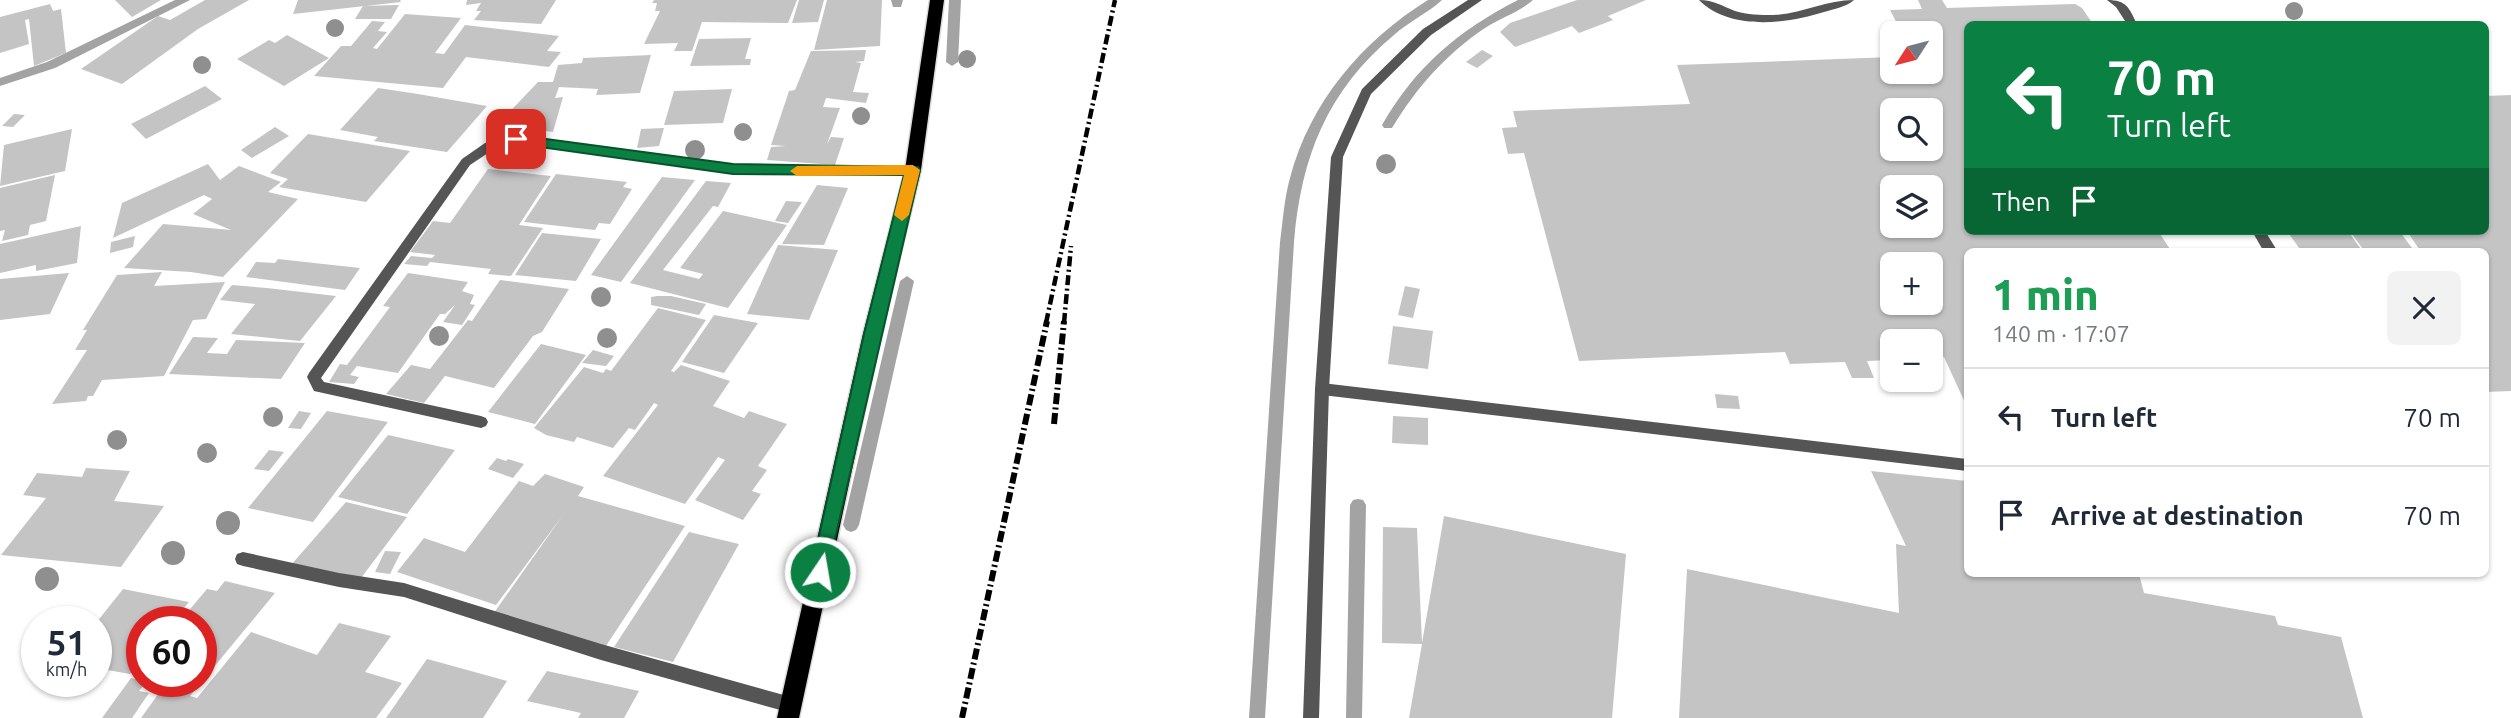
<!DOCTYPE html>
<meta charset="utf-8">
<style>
body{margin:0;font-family:Ubuntu,sans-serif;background:#f2f2f3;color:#1f2937;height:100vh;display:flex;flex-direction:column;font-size:26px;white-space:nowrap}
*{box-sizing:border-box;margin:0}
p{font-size:23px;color:#747a83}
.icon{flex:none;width:38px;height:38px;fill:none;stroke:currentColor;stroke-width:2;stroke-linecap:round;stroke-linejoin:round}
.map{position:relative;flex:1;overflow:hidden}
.side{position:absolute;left:1964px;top:248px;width:525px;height:329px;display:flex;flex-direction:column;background:#fff;border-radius:10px;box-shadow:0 2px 5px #0004}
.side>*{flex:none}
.hud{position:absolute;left:1964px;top:21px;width:525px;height:214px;border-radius:10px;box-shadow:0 2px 5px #0004;background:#0b8043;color:#fff;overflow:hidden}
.needle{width:46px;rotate:234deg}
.tools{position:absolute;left:1880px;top:21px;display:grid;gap:14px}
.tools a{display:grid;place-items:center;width:63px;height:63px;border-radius:10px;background:#fff;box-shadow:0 2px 5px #0004;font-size:35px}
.speed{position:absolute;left:21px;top:606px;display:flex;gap:14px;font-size:35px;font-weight:700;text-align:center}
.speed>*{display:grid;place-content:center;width:91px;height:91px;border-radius:50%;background:#fff;box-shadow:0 2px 5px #0004;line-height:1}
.speed small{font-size:18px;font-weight:400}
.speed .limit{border:10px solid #d22;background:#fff;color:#111}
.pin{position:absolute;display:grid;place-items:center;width:60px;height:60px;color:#fff;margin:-30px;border-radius:14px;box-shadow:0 4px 10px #0006}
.me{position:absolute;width:77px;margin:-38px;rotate:12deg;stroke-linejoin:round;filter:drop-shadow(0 0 5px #0008)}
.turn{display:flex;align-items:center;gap:24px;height:147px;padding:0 28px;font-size:32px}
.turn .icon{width:91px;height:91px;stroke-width:2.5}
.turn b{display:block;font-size:49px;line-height:60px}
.then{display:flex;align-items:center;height:66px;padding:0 28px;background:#0003;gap:14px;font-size:26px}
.round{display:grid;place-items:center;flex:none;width:74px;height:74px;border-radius:10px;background:#f2f2f3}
.headline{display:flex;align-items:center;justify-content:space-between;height:119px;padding:0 28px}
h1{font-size:42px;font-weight:800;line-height:52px;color:#1e9e55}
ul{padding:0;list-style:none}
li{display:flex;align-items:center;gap:21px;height:98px;padding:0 28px;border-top:2px solid #e0e1e3}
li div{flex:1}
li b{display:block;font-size:26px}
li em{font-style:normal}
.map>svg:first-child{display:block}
</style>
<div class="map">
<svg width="2511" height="718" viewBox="0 0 2511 718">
<rect width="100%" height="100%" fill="#fff"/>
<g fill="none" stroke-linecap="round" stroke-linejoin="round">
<path fill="#a3a3a3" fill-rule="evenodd" d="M175,0H190L55,68L0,86V78L47,62Z
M891,0H903L901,7H893Z
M949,0H961L958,62L952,66L946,62Z
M1428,0H1442C1428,13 1408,22 1394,35C1327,91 1301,157 1294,242L1265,718H1249L1280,242C1283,221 1284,199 1290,178C1310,102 1362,41 1428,0Z
M1518,0H1533C1520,12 1500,18 1485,28C1445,55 1417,87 1392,128H1384L1382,125C1416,66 1458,31 1518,0Z
M907,276L914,281L859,525L856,530L851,532L846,530L843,525L900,281Z
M1358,499L1363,500L1366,505L1362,718H1346L1350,505L1353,500Z"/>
</g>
<path fill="#c4c4c4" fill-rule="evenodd" d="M115,0H161L132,17Z
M205,0H249L198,29L122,84L81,69L158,16L170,20Z
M298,0H400L401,2L293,14Z
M467,0H556L541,24L474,20L481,11H476L481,3L466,5Z
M654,0H797L788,23L702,22L692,51H674L678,43L644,44L660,11H655L657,3H652Z
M799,0H824L818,22L792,23Z
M827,0H882L880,46L814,50Z
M1577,0H1646L1608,16L1613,20L1579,33L1572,26L1515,47L1500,32L1510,23Z
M1918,0H1942L1947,8L2075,4L2082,8L2093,24H1967V231H2158L2172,252H1967V407L1944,357L1930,358V341H1892V360L1867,361L1874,378H1852L1845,362L1790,364L1785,352L1579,361L1524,153L1508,154L1502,128L1517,127L1513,111L1690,104L1677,65L1892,57V72H1930V33H1902L1890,10L1922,9ZM1892,110H1930V149H1892ZM1892,187H1930V226H1892ZM1892,264H1930V303H1892Z
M50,4L53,11L61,9L66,53L34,66L29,19L25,20L29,44L0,53V17Z
M399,5L391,19H355L363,6Z
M405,14L461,18L435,53L444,54L465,25L559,36L547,51L561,52L549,67L466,57L443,88L314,76L341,46H351L372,21L385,22L378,31L387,32L373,48L377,49Z
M287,35L329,58L284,86L237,59L269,40L275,43Z
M751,38L745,59H751L750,65L690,66L699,39Z
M866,50L864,61L855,62L861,63L853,92L869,93L866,103L826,98L823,107L840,108L827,144L831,137L844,138L835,165L767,160L771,147L786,146L771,145L789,91L795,90L811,51Z
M1482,50L1493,56L1477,68L1466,62Z
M651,55L640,93L596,95L598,89L559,87L555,98L563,97L553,132L522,128L523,125L509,124L510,121H501L538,82H553L558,65L582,63L583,58Z
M205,86L222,99L146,139L131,124Z
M378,88L418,94L487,106L447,152L374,141L378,137L340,130Z
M732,89L723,123L664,125L674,91Z
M2511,95V391L2485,392V252H2421L2407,231H2485V226L2490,225L2485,220V96Z
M14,114L25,115L13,127L2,126Z
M275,127L289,136L252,158L241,150Z
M664,128L659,146L637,148L641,129Z
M72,129L65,171L0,186L4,145Z
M308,134L410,151L366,202L279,187L288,179L270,173Z
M208,164L220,180L239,166L281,182L268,192L298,199L223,277L191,272L124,268L163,224L231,230L193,214L212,199L204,195L113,238L122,203Z
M488,169L551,176L519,225L543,228L511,276L488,274L491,269L430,262L427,266L404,264L411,256L432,258L435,255L410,252L433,221L450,223Z
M556,174L627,182L623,187L632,189L610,224L599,223L595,230L524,222Z
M55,175L46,221L30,225L28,235L2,241L5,230L0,231V188Z
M662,177L695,180L621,282L591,275Z
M706,181L731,183L718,207L713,206L663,270L699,279L703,274L680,268L723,211L787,225L728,308L630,283Z
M817,185L848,188L824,245L782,244Z
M786,201L802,202L788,223L775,221Z
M81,226L77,263L36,271V265L0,273V244Z
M2287,231H2348L2363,252H2302Z
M2400,232L2415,252H2365L2352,234Z
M542,233L601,239L576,281L515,275Z
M135,236L133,247L110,253L111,242Z
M778,245L838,250L809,320L747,314Z
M278,259L314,263L360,268L345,290L246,277L256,262L275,263Z
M162,272L154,286L225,282L206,319L193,320L164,376L102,380L93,396H88L86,401L52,404L87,350H75L87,330H83L117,275Z
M69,273L50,314L0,320V279Z
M408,273L468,282L462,291L474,295L470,304L475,305L462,325L443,322L455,305L445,314H440L398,373L357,366L350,375L359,377L354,384L329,382L340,364L347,365L390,307L383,306Z
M500,280L569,289L542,332L533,336L494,388L445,376L424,403L386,394L411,365L430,369L468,320L472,321Z
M232,285L267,288L336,296L300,341L231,334L255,304L220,300Z
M1405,286L1420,289L1413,318L1398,315Z
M657,296H671L706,304L699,315L651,305V297Z
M658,308L706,320L671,371L674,372L681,365L730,381L713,406L744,418L749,411L787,424L758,466L767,470L752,491L761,494L743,520L695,500L725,460L718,457L685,504L603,476L658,405L654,403L635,430L629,428L613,448L577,437L574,442L546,435L534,428L584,367L603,373L606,369L611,371Z
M714,315L758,323L724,373L682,362Z
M1393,326L1433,331L1428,369L1388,364Z
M193,337L218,338L207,353L227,354L236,340L305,343L281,379L169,374Z
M541,344L586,355L535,424L488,412Z
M593,350L614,356L606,366L582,363Z
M1715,394L1738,396L1740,409L1717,408Z
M299,411L311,413L301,429L288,428Z
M327,411L388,422L313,522L248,508Z
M1393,416L1428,418V445L1392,443Z
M388,435L455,450L407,514L338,497Z
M269,450L284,452L269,471L254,469Z
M497,458L506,461L508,459L524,464L513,478L488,469Z
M86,468L130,471L114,501L164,506L121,567L1,555L46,498L23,495L37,473L82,477Z
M1871,471L1967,481V574H2139L2144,593L2275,616L2278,625L2341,637L2363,718H1679L1687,569L1899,613L1896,544L1906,546Z
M545,474L584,487L578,496L685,526L602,652L491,617L563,515L496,605L397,572L424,538L465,552L519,481L533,486Z
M346,502L407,517L358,582L291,565Z
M1444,516L1626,554L1612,718H1409L1422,644L1382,643L1383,527L1417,528L1422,643Z
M689,532L739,544L673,662L614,647Z
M385,551L401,552L390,574L375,572Z
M225,581L275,593L190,696L197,698L251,632L317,655L339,623L391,636L365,672L402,683L376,718H141L164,686L147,681H201V621H180L207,589L217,591Z
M123,589L189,602L173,621H142V660L130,674L96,668V623Z
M427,659L442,663L507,681L483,718H386Z
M547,671L639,691L624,718H578L581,713L527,701Z
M131,678L146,682L139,691L149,693L132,718H102Z"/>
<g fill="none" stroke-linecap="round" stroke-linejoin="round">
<defs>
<path id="primary" d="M930,0H944L921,170L881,334L799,718H777L863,334L905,170Z"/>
</defs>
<use href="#primary" stroke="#dbdbdb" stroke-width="3"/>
<path fill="#555" fill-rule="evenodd" d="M1699,0C1714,0 1722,6 1735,11C1747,15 1761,15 1773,15C1801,14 1826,0 1854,0C1846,7 1834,9 1824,12C1786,24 1730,31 1699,0Z
M2107,0C2127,0 2129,8 2137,24H2127L2116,7Z
M2252,231H2265L2278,252H2264Z
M1322,383L1967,459V471L1322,395L1317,393L1315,389L1317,385Z"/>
<path fill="#555" fill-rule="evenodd" d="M516,135L732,165L913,166L919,170L913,174L732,173L516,143L494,149L470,165L321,378L324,382L481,416L486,418L488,422L486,426L481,428L314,391L307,377L309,373L462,159L485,143Z
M243,552L339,573L404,583L601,644L791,697L797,699L799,705L797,711L791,713L601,660L404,597L339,587L243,566L237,564L235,559L237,554Z"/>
<path fill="#555" fill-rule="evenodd" d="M1468,0H1482L1431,35L1371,94L1343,157L1329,389L1319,718H1303L1315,389L1331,157L1362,89L1423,29Z"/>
<use href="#primary" fill="#000" fill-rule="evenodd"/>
<path stroke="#000" stroke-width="4.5" stroke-dasharray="10 3.5 2 3.5" stroke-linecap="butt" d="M1046,323L1115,0
M1064,323L1071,246"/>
<path stroke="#000" stroke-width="6" stroke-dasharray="11 3.5 2 3.5" stroke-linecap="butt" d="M1054,424L1064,321
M962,718L1047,321"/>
</g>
<g fill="#8f8f8f">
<circle cx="2294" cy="11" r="9"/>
<circle cx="335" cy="28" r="9"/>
<circle cx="967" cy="59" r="9"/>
<circle cx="202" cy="65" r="9"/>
<circle cx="861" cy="116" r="9"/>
<circle cx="743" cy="132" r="9"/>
<circle cx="695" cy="150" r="10"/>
<circle cx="1386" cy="164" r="10"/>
<circle cx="601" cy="297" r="10"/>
<circle cx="439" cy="336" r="10"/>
<circle cx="607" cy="338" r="10"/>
<circle cx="273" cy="417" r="10"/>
<circle cx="117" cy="440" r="10"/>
<circle cx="207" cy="453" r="10"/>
<circle cx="228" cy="523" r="12"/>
<circle cx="173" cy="553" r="12"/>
<circle cx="47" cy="579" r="12"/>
</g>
<path fill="#0b8043" stroke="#07532c" stroke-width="2" d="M516,135L733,164L918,167L920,170L826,578L820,580L814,578L811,572L864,334L904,175L733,174L511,143V136Z"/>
<path fill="#f59e0b" d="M913,165L920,170L909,215L902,221L894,215L904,175L797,176L790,171L797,166Z"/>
</svg>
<div class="tools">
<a><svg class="needle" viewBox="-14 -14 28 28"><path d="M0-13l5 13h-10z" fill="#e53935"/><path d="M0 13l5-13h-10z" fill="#747a83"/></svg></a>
<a><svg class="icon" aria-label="search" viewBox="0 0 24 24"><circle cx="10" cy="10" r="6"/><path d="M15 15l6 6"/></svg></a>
<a><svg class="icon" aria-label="layers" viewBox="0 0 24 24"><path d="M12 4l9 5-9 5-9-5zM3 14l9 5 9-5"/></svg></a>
<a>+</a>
<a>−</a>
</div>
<div class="speed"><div>51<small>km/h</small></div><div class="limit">60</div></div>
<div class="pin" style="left:516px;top:139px;background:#d93025"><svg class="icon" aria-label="arrive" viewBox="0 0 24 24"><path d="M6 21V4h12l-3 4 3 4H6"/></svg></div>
<svg class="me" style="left:820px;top:572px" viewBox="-20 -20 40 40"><circle r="17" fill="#0b8043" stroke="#fff" stroke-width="3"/><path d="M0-11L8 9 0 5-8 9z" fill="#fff"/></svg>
<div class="hud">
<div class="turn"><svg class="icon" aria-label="left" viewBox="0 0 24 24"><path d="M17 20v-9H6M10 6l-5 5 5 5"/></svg><div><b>70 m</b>Turn left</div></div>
<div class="then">Then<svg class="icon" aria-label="arrive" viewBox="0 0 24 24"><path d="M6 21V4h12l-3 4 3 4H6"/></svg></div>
</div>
<section class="side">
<div class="headline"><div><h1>1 min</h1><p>140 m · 17:07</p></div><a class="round"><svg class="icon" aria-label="close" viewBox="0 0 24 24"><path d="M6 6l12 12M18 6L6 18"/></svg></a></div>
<ul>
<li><svg class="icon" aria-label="left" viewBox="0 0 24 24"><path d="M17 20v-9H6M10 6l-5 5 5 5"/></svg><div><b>Turn left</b></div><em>70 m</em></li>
<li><svg class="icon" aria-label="arrive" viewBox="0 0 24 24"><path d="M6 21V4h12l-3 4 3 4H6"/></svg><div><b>Arrive at destination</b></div><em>70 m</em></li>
</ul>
</section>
</div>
